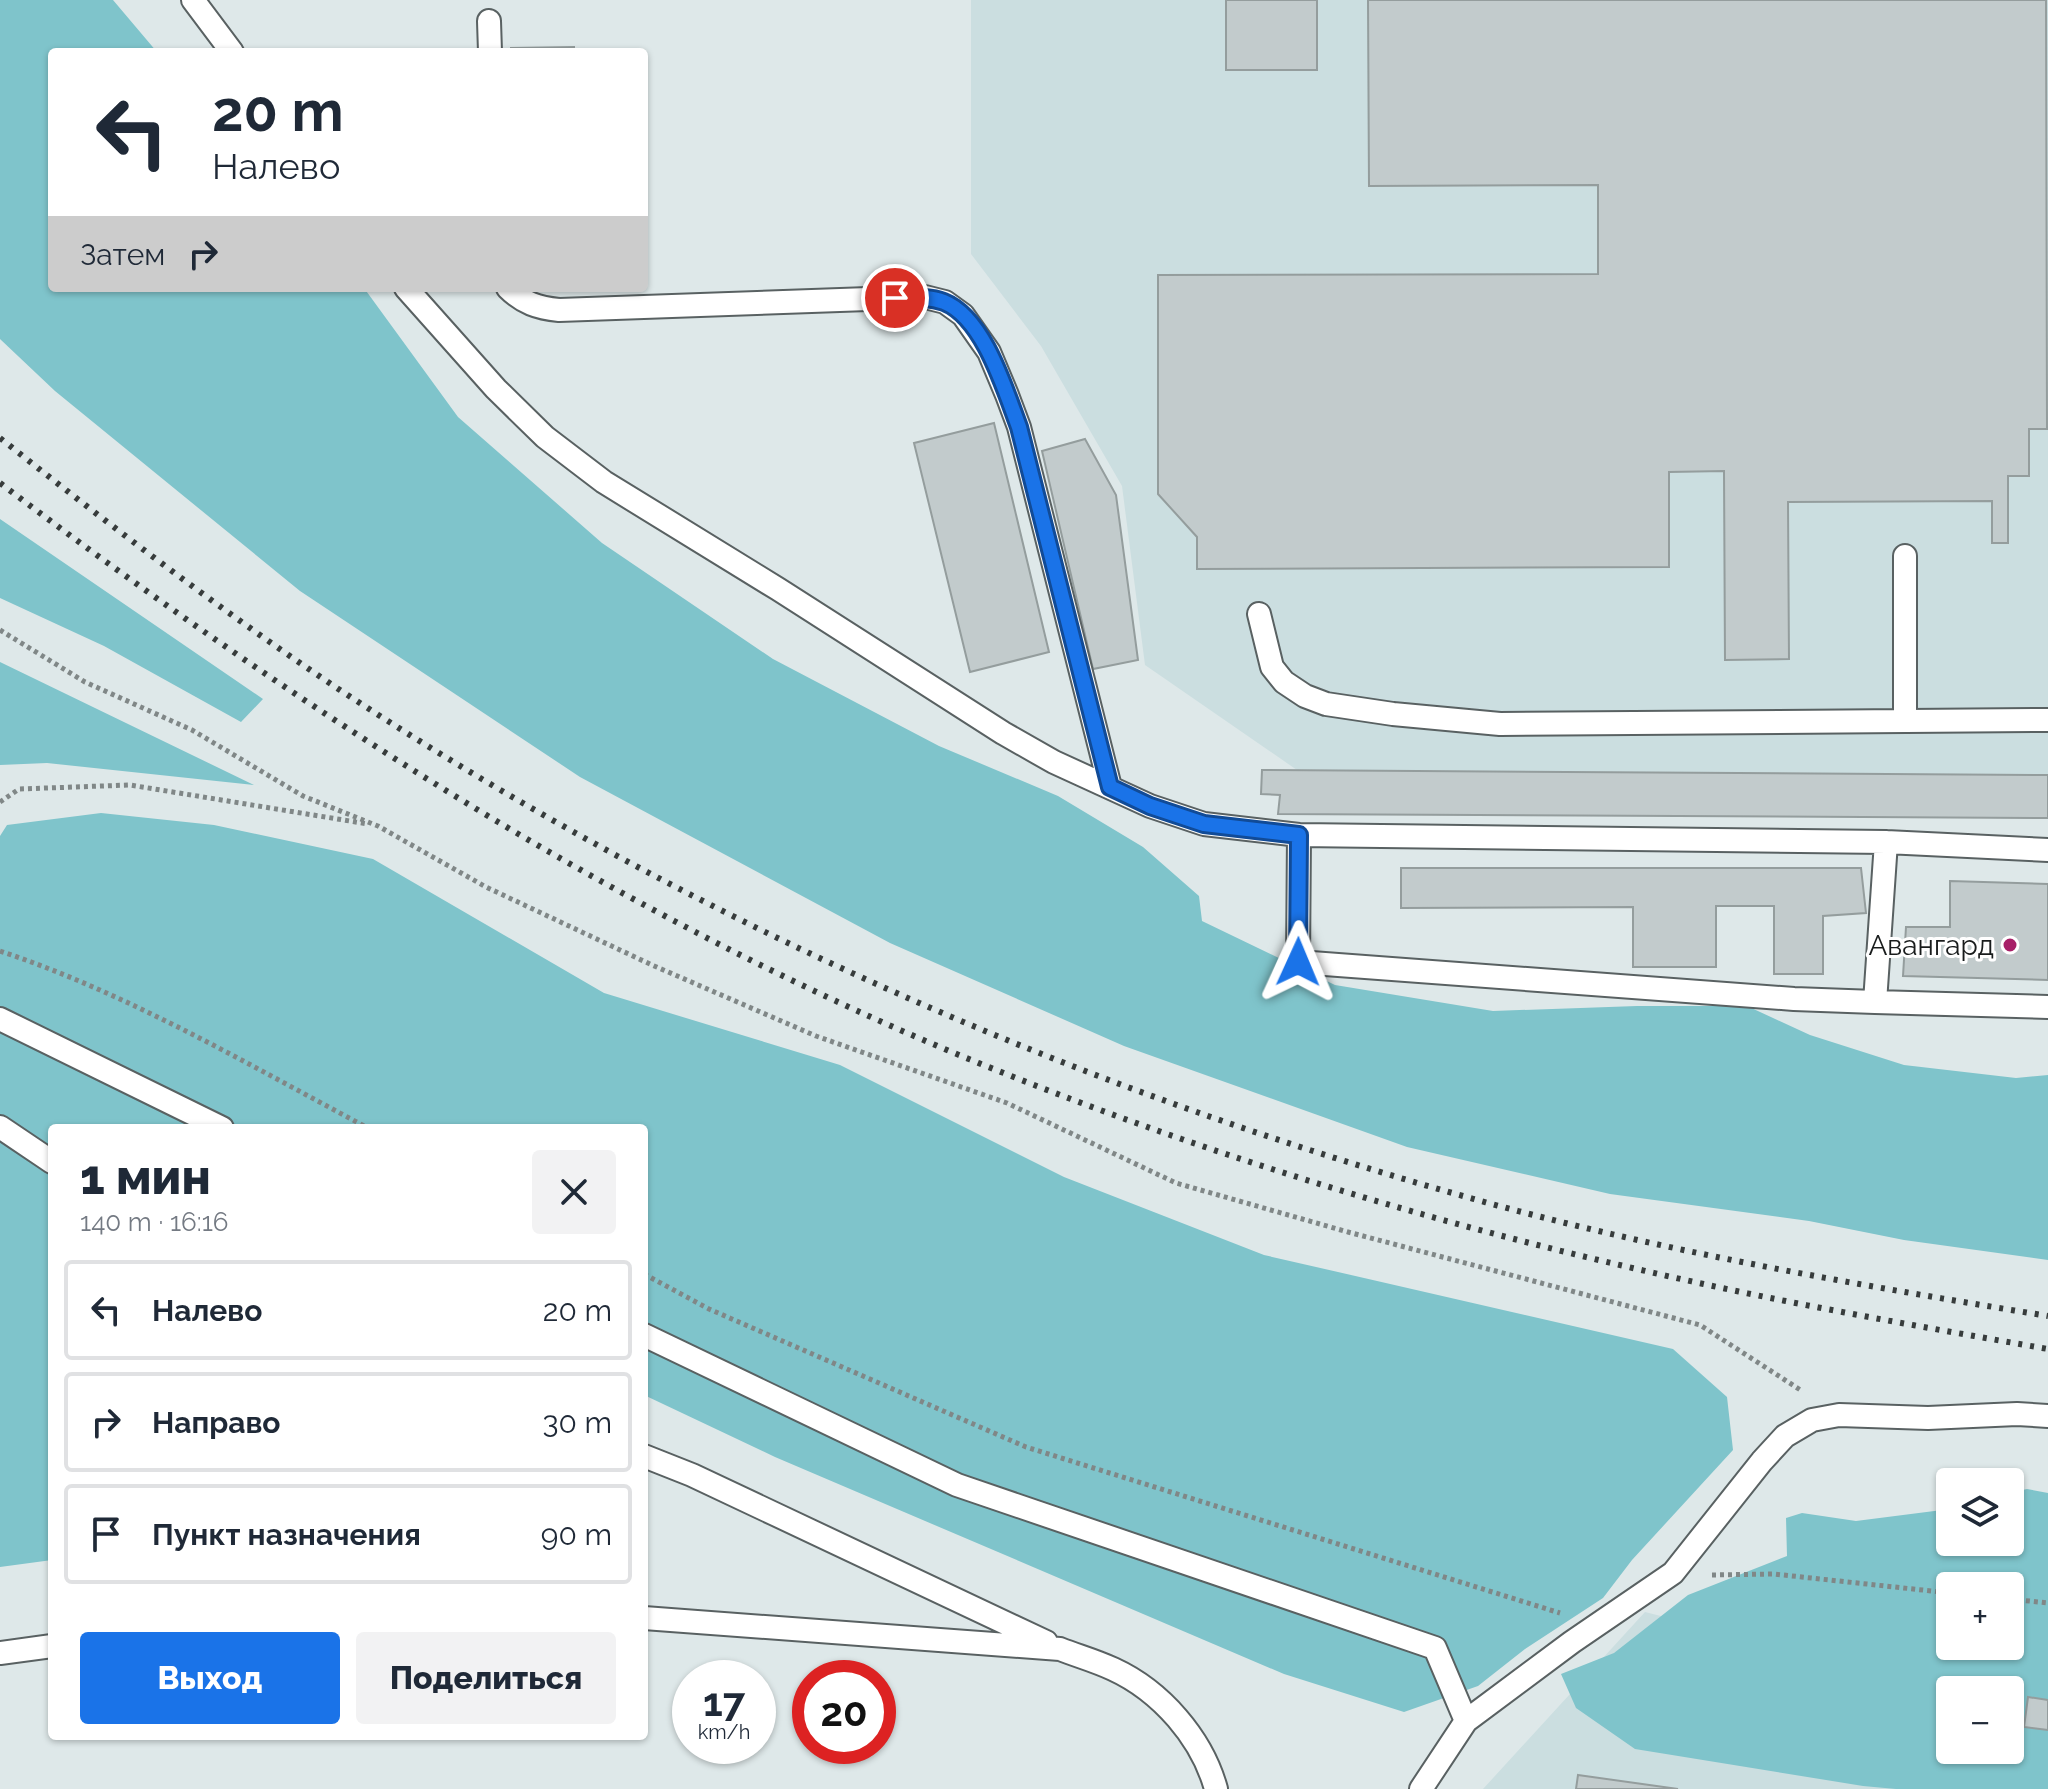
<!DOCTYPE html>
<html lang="ru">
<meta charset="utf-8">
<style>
body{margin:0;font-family:Raleway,sans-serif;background:#f2f2f3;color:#1f2937;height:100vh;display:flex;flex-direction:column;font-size:30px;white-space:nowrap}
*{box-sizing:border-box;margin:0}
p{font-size:26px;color:#747a83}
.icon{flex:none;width:44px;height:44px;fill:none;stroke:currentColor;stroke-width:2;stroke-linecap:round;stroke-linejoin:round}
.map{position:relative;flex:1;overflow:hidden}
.details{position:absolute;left:48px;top:1124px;width:600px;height:616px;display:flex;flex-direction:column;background:#fff;border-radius:8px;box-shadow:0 2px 6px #0004}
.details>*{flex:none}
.banner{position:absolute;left:48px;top:48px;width:600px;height:244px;border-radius:8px;box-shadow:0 2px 6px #0004;background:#fff;color:#1f2937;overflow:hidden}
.tools{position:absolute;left:1936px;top:1468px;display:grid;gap:16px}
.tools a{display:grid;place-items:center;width:88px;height:88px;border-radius:8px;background:#fff;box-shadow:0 2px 6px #0004;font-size:40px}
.speed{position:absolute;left:672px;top:1660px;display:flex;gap:16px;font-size:40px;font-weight:700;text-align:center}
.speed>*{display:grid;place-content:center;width:104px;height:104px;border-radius:50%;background:#fff;box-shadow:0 2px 6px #0004;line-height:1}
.speed small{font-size:20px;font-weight:400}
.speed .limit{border:12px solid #d22;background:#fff;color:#111}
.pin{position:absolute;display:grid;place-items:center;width:68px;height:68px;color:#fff;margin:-34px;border:4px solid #fff;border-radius:50%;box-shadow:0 2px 8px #0007}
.me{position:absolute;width:88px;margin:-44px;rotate:1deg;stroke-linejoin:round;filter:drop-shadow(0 0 6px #0008)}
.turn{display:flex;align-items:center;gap:28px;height:168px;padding:0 32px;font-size:36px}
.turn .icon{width:104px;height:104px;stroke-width:2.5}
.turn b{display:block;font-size:56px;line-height:68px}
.then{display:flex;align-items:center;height:76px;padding:0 32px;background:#0003;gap:16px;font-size:30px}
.round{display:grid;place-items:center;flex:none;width:84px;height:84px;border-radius:8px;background:#f2f2f3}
.overview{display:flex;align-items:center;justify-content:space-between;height:136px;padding:0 32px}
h1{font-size:48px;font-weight:800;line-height:60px}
.primary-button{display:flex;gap:16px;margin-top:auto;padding:16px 32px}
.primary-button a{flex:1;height:92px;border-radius:8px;background:#1a73e8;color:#fff;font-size:32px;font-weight:800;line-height:92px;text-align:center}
.primary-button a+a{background:#f2f2f3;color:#1f2937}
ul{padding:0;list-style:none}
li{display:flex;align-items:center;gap:24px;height:100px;margin:0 16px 12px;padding:0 16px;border:4px solid #e0e1e3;border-radius:8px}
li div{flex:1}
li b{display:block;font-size:30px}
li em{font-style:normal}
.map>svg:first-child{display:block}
</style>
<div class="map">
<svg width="2048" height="1789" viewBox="0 0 2048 1789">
<rect width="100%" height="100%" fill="#dee8e9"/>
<path fill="#cbdee0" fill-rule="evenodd" d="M971,0H2048V775L1297,770L1145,665L1122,486L1041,346L971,254Z
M1645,1612L1783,1647L2048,1668V1789H1483ZM1950,1690H2010V1750H1950Z"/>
<path fill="#7fc4cb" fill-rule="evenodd" d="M0,0H113L157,52H52V288H364L458,417L602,543L773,659L939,746L1058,796L1143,847L1199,896L1202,921L1335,985L1493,1011L1637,1006H1747L1810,1035L1904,1065L2016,1078L2048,1075V1260L1904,1240L1809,1221L1610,1194L1407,1147L1124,1046L890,943L580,777L300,591L55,391L0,339Z
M0,519L263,699L241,722L104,646L0,598Z
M0,662L254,785L47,763L0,765Z
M101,813L214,825L373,859L604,993L840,1065L1064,1177L1264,1255L1673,1349L1727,1397L1733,1450L1632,1560L1603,1598L1525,1649L1478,1686L1404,1712L1284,1674L775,1457L644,1395V1128H52V1560L0,1567V836L7,825Z
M2027,1489L2048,1493V1789H1896L1863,1786L1635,1749L1576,1708L1561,1674L1614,1653L1688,1595L1787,1556L1786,1518L1802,1513L1856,1521L1950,1509V1542H2010V1493ZM1950,1586H2010V1646H1950ZM1950,1690H2010V1750H1950Z"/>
<path fill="#c2cbcc" stroke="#949d9d" stroke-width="2" d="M1226,0H1317V70H1226Z
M1368,0H2046L2047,429H2029V476H2008V543H1992V501L1788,502L1789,659L1725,660L1724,471L1669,472V567L1197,569V537L1158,494V275L1598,274V185L1369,186Z
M574,47V52H511V48Z
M994,423L1049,652L970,672L914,443Z
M1085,439L1116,495L1138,660L1093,669L1042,451Z
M1262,770L2048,775V818L1278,814L1280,795L1261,794Z
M1401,868H1861L1866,913L1823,916V974H1774V906H1716V967H1633V907L1401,908Z
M1950,881L2048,884V980L1903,976L1906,927H1950Z
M2028,1697L2048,1700V1730L2024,1727Z
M1578,1775L1678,1789H1576Z"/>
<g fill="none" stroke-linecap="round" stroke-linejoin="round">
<defs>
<path id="lane" d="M193,0L232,52
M489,21L490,52
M406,288L496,389L545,437L604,482L778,589L1003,733L1054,762L1150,806L1204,824L1299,835L1886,842L2048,850
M508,288C523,303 538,308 559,310L925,297L945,302L963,315L989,352L1007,395L1019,427L1110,787
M1905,556V721
M1259,614L1272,667L1284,682L1305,696L1326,704L1393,714L1500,724L2048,720
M1299,835L1298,962L1794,999L1875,1002
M1886,842L1875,1002L2048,1007
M0,1019L222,1128
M0,1127L52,1162
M644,1335L957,1485L1435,1648L1466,1721
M644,1456L692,1475L1046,1642
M644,1618L1060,1649C1078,1656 1096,1661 1113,1669C1161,1691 1202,1738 1216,1789
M0,1653L52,1646
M1421,1789L1466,1721L1572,1642L1673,1573L1762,1461L1785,1436L1812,1420L1839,1415L1928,1418L2017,1414L2048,1416"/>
</defs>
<use href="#lane" stroke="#596162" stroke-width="26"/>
<path stroke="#808787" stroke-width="5" stroke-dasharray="4 4" stroke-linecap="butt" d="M0,630L85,682L192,730L303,796L378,826L486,887L652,965L816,1036L1007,1103L1176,1183L1348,1232L1700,1325L1802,1391
M0,802L19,789L130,785L368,824
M0,951C129,994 249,1065 368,1128
M644,1274L709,1309L1026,1447L1560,1613
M1712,1575L1774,1574L1950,1593
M2010,1599L2048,1603"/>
<use href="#lane" stroke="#fff" stroke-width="22"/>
<path stroke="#373c3c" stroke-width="6" stroke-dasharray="4 8" stroke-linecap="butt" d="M0,438C107,523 215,606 328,682C687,921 1088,1095 1503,1207C1682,1255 1865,1286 2048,1316
M0,483C297,708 613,912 959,1055C1178,1145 1406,1216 1637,1269C1773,1301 1911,1325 2048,1349"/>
</g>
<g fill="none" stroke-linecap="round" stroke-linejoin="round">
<defs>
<path id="route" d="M895,298C911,298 928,296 944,302C984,318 1005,390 1019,427L1110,787L1150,806L1204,824L1299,835L1298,962"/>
</defs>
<use href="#route" stroke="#114b97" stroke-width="20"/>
<use href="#route" stroke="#1a73e8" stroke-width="14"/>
</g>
<circle fill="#a72068" stroke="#fff" stroke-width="3" cx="2010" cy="945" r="8"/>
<g text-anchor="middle" stroke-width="6" stroke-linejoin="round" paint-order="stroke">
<g font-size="28" fill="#191c1c" stroke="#fff" text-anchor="end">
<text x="1994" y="955">Авангард</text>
</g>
</g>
</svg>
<div class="tools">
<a><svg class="icon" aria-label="layers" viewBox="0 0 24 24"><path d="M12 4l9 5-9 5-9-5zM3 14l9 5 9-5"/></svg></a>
<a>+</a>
<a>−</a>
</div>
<div class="speed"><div>17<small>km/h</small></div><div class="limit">20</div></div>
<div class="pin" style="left:895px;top:298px;background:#d93025"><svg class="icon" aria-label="arrive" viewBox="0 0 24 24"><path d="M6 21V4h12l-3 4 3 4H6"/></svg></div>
<svg class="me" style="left:1298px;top:962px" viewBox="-20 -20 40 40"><path d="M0-17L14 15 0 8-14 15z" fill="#1a73e8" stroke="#fff" stroke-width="4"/></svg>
<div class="banner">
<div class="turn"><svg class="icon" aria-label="left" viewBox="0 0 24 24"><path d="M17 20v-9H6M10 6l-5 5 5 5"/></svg><div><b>20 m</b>Налево</div></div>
<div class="then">Затем<svg class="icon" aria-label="right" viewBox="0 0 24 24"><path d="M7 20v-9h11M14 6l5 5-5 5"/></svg></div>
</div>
<section class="details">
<div class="overview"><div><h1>1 мин</h1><p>140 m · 16:16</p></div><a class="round"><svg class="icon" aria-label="close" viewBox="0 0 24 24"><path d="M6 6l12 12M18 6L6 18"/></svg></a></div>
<ul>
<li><svg class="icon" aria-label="left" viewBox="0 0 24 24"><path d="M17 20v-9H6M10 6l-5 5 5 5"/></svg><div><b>Налево</b></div><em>20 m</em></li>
<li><svg class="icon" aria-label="right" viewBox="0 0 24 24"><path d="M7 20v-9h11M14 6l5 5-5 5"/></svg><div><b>Направо</b></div><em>30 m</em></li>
<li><svg class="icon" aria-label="arrive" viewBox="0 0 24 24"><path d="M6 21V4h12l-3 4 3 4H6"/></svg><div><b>Пункт назначения</b></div><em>90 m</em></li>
</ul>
<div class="primary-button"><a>Выход</a><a>Поделиться</a></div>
</section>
</div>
